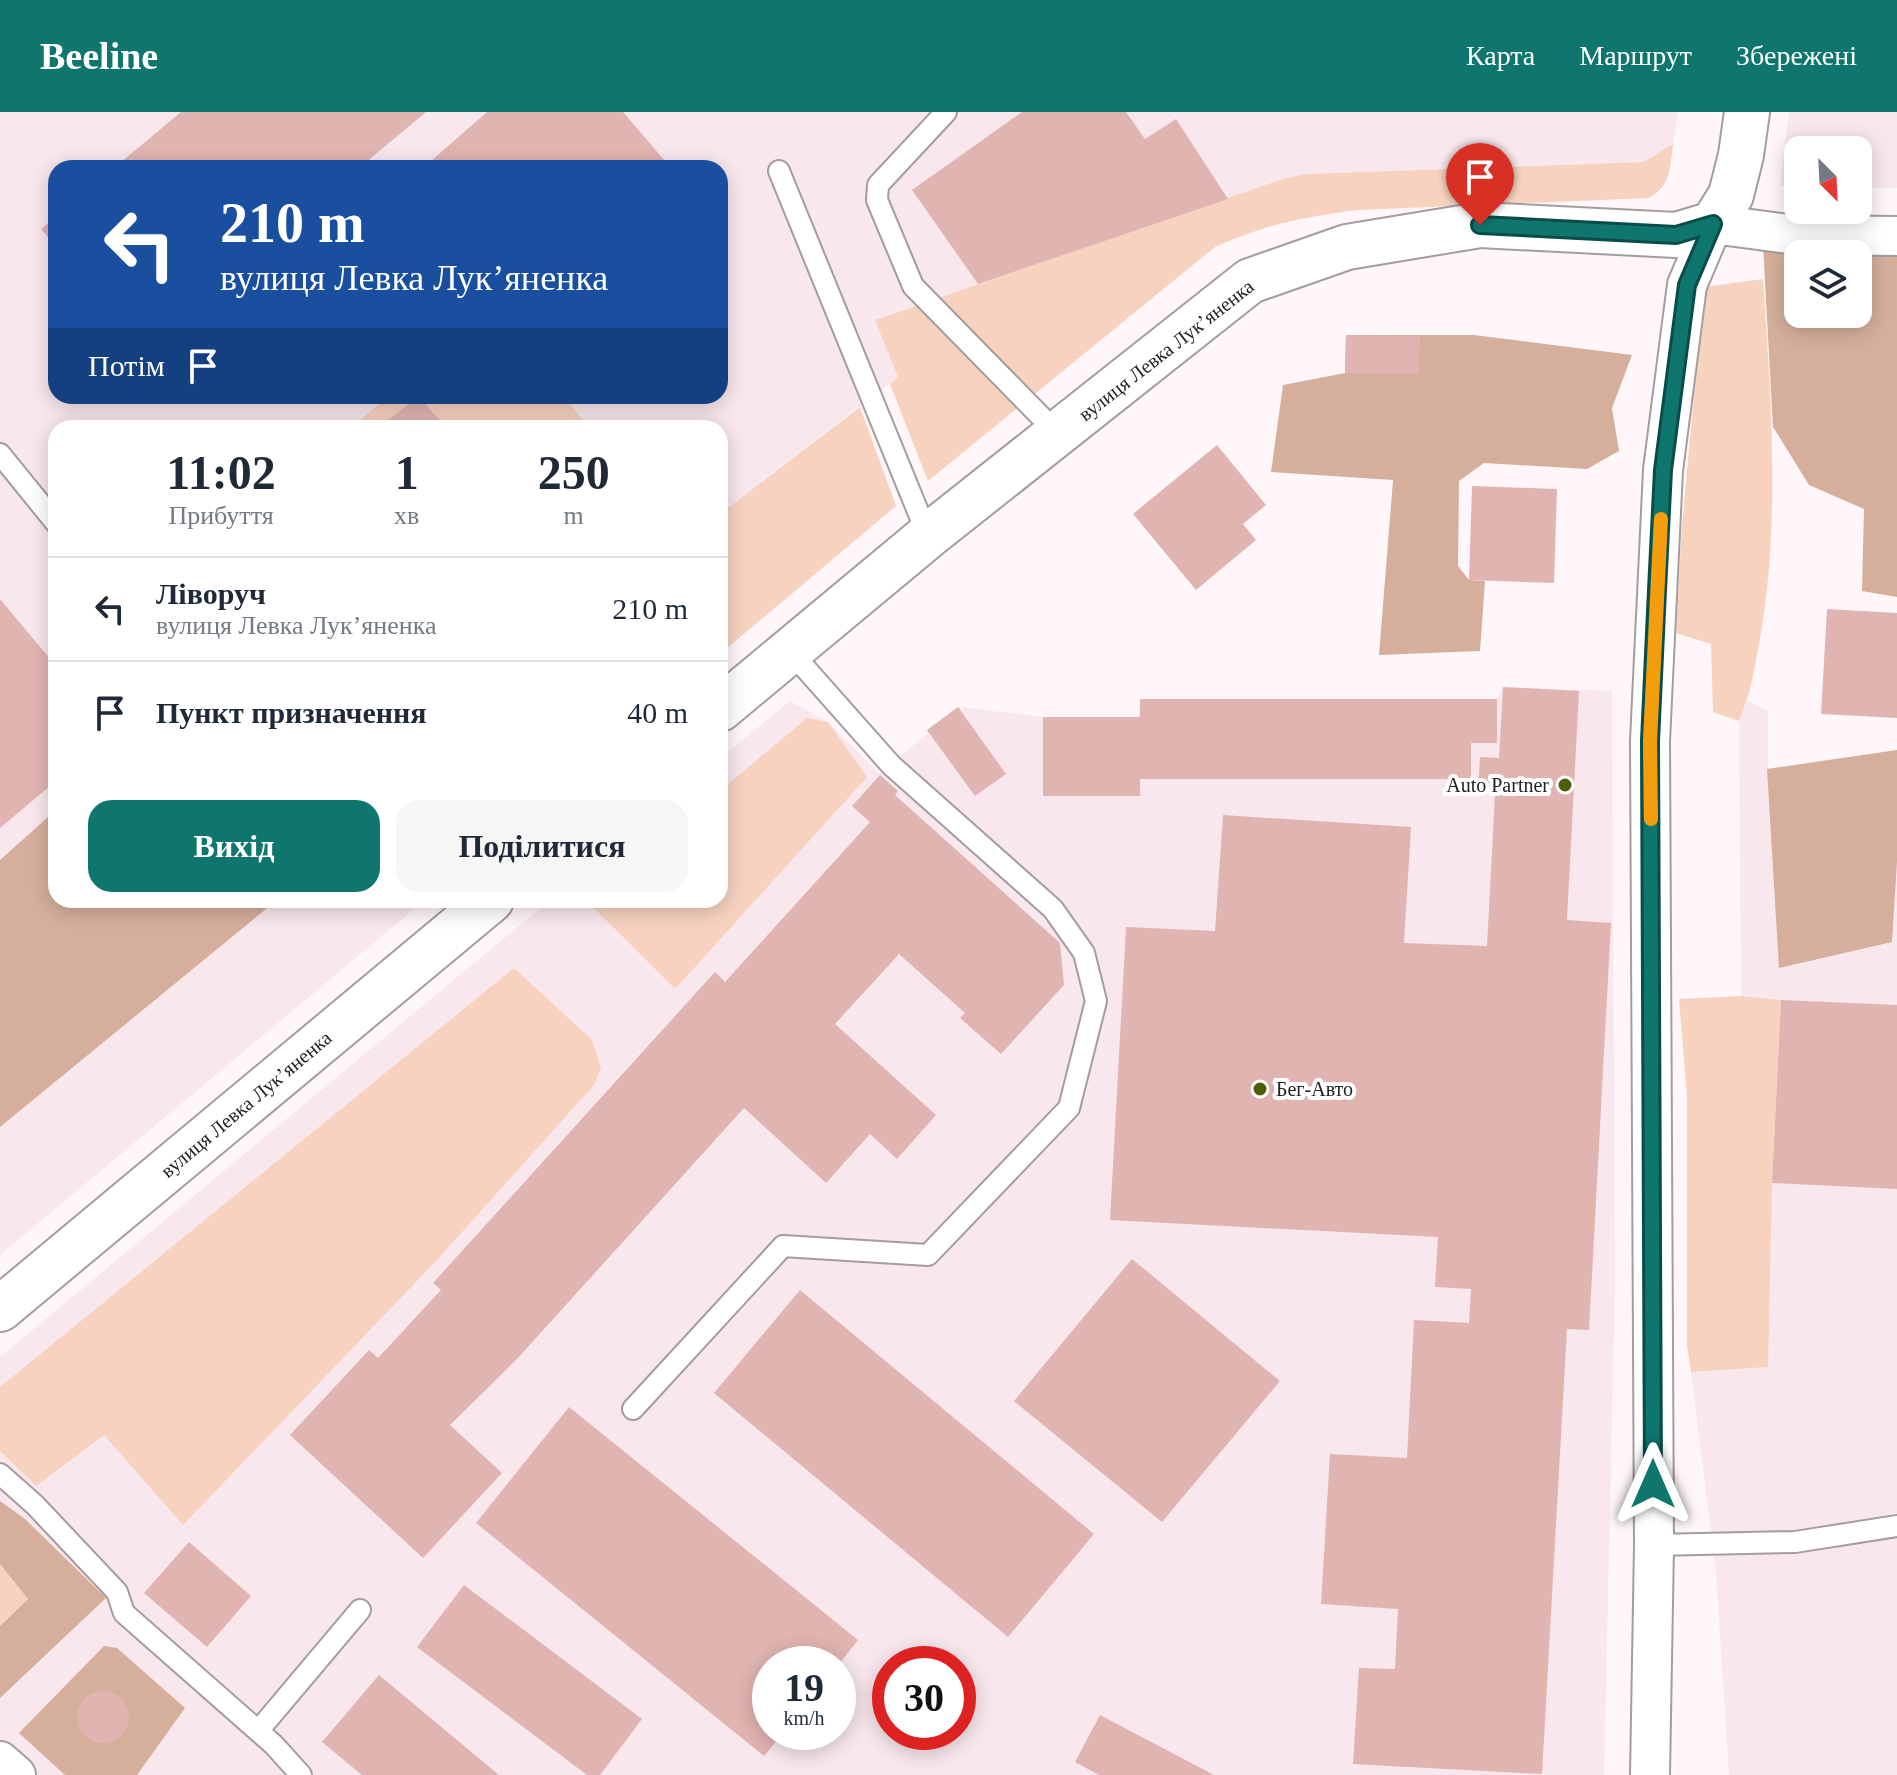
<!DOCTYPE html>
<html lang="uk">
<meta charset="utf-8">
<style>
body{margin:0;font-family:"Times New Roman",serif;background:#f6f6f7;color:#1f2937;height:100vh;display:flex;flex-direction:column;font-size:30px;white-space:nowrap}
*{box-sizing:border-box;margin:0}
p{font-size:26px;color:#747a83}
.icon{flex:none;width:44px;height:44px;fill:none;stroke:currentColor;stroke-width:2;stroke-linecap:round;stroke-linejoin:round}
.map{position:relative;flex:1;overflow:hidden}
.side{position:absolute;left:48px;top:308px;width:680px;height:488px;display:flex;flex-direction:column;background:#fff;border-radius:24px;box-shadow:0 4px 20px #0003}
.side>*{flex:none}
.banner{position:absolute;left:48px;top:48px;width:680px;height:244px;border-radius:24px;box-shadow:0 4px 20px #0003;background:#1a4fa0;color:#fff;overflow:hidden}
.needle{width:52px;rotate:156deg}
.buttons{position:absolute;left:1784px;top:24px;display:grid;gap:16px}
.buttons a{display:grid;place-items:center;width:88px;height:88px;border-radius:16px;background:#fff;box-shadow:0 4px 20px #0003;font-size:40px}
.speed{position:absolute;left:752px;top:1534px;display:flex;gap:16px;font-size:40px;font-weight:700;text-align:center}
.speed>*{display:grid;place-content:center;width:104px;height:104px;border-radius:50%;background:#fff;box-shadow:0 4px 20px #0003;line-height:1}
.speed small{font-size:20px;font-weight:400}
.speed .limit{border:12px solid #d22;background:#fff;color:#111}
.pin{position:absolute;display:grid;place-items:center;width:68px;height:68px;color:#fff;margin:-82px -34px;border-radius:50% 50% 50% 0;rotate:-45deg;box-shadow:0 0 8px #0007}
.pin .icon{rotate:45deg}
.me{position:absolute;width:88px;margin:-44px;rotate:0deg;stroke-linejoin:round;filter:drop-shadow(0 0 6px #0008)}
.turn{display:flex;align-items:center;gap:28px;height:168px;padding:0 40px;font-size:36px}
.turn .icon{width:104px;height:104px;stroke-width:2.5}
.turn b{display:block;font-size:56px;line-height:68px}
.then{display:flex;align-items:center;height:76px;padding:0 40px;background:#0003;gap:16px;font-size:30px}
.eta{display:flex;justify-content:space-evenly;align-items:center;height:136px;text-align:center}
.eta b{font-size:48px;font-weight:700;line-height:56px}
.cta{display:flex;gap:16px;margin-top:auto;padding:16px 40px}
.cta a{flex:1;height:92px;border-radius:24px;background:#0f766e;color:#fff;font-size:32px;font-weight:700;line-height:92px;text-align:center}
.cta a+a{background:#f6f6f7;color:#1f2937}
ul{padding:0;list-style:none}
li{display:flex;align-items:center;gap:24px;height:104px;padding:0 40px;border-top:2px solid #e0e1e3}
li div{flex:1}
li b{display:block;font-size:30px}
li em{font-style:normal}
header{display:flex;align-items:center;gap:48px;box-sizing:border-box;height:112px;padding:0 40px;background:#0f766e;color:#fff}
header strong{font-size:38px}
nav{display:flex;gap:44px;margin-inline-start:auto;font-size:28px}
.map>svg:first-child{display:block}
</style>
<header>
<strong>Beeline</strong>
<nav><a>Карта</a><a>Маршрут</a><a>Збережені</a></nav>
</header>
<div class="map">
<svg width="1897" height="1663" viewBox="0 0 1897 1663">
<rect width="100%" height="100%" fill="#fef6f8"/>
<path fill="#f8e7ec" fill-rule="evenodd" d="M0,0H1678L1673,32L1644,50L1305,62L876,207L898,265L720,402V316H590L563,284H720V56H56V284H389L350,316H56V788H425L0,1143Z
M1789,0H1897V76L1858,75V38H1798V75L1780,74Z
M1503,575L1612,579L1615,1171L1604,1663H0V1245L550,788H720V647L790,589L828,610L880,662L958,595L1043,605H1139L1140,587H1497ZM770,1552H838V1620H770ZM890,1552H958V1620H890Z
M1748,589L1768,599V657L1897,638V1663H1729L1716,1461L1691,1260L1767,1255L1772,1071L1781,888L1741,884L1739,609Z"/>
<path fill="#f7d2bf" d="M1673,32C1670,55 1671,75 1648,86L1358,98C1303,105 1266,112 1215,135L928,369L890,272L898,265L875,208L1283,67L1305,62L1644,50Z
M1763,167C1771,288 1781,412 1759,532C1754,559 1750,584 1739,609L1713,600L1711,532L1676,521L1682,413L1704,175Z
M389,284H497L499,287L503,284H563L590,316H350Z
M860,295L896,394L720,542V402Z
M807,606L828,610L867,665L675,877L588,790L720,788V679Z
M514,856L592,928L601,956L594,973L436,1149L183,1413L104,1323L36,1374L0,1339V1275Z
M1741,884L1781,888L1772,1071L1768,1255L1691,1260L1687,1233V983L1679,887Z
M0,1452L28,1487L0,1514Z"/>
<path fill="#d5af9c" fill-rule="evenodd" d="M1763,133L1897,142V485L1862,479L1864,397L1809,373L1773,315ZM1798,142H1858V202H1798Z
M1346,223H1474L1632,243L1612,296L1619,339L1587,357L1484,351L1459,369L1458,454L1469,468L1485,469L1480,539L1379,543L1393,368L1271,360L1283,273L1345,261Z
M1897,638V749L1892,830L1779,856L1767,657Z
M56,698V788H277L0,1015V748Z
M0,1389L25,1407L106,1486L0,1586V1514L28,1487L0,1452Z
M104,1534L117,1536L185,1596L137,1663H65L19,1621Z"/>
<path fill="#e0b4b1" d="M181,0H426L359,56H114Z
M487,0H623L665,49L657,56H423Z
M1022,0H1126L1145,27L1176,7L1228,87L978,172L912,78Z
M56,104V135L41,117Z
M1346,223L1420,224L1419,262L1345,261Z
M418,284L447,316H379Z
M1217,333L1266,393L1243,412L1256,428L1196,478L1133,402Z
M1472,374L1557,377L1554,471L1469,468Z
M0,487L56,554V669L0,716Z
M1827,497L1897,501V606L1821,602Z
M1503,575L1579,579L1567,808L1611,811L1589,1218L1567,1217L1542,1662L1353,1652L1359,1556L1395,1557L1398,1497L1321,1492L1330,1342L1407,1346L1414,1208L1469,1211L1471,1177L1435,1175L1438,1125L1110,1108L1126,815L1215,819L1223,703L1411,715L1404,831L1487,834L1495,682L1478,681L1480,645L1499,646Z
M1140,587H1497V631H1471V667H1140V684H1043V605H1140Z
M958,595L1006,662L975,684L927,618Z
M880,663L898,679L895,683L1060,831L1064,873L1001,942L960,906L965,901L899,842L835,912L936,1003L897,1047L870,1022L826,1071L744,996L517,1247L450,1313L502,1361L423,1446L290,1323L369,1238L378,1246L441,1178L433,1171L715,860L725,870L870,710L852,694Z
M1781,888L1897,893V1077L1772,1071Z
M1132,1147L1280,1269L1162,1410L1014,1289Z
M800,1178L1094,1422L1008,1525L714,1281Z
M569,1295L858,1528L839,1552H770V1620H784L764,1644L476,1411Z
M189,1430L251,1484L207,1535L144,1481Z
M464,1473L642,1607L600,1663H587L417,1535Z
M379,1563L499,1663H362L322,1630Z
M77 1605a26 26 0 1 1 52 0a26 26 0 1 1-52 0Z
M1100,1603L1214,1663H1099L1075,1650Z"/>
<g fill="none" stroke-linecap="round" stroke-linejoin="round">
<defs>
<path id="lane" d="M946,0L878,73L877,88L913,174L1058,322
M779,59L928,424
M0,342L56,411
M633,1297L783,1134L928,1143L1069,996L1096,889L1084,841L1053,797L891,653L790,539
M0,1362L35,1393L117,1480L124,1501L274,1633L301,1663
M1654,1433L1795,1430L1897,1414
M258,1619L360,1498"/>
<path id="street" d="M0,1649L16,1663
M1650,1663L1654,1433L1650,629L1663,358L1687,173L1713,112L1796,123L1897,124"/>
<path id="secondary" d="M720,597L928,424L1250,169L1347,135L1480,113L1676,123L1713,112L1731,83L1741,43L1747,0
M0,1197L491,788"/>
</defs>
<use href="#lane" stroke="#a49c9e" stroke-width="24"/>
<use href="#street" stroke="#a49c9e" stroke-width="42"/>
<use href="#secondary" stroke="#a49c9e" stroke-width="48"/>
<use href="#lane" stroke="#fff" stroke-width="20"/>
<use href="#street" stroke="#fff" stroke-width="38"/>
<use href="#secondary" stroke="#fff" stroke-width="44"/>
</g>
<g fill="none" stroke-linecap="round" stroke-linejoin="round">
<defs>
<path id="route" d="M1480,113L1676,123L1713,112L1687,173L1663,358L1657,478L1650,629L1653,1372"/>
</defs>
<use href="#route" stroke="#0a4d48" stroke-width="20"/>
<use href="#route" stroke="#0f766e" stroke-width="14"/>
<path stroke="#f59e0b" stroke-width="14" d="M1651,707L1650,629L1661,407"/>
</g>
<g fill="#4c5f07" stroke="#fff" stroke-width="3">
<circle cx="1565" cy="673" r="8"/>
<circle cx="1260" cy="977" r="8"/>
</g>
<g text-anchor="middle" stroke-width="8" stroke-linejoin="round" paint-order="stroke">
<g font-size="20" fill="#252223" stroke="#fff">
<text transform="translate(1166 238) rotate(-38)" y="7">вулиця Левка Лукʼяненка</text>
<text transform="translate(246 992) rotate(-40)" y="7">вулиця Левка Лукʼяненка</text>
</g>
<g font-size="20" fill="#252223" stroke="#fff" text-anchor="end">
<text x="1549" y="680">Auto Partner</text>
<text x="1276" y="984" text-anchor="start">Бег-Авто</text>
</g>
</g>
</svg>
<div class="buttons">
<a><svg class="needle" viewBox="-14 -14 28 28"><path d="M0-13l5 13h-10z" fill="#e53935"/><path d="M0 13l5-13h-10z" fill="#747a83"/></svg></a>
<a><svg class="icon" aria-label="layers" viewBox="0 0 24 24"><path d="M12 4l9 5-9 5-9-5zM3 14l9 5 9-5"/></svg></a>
</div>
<div class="speed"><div>19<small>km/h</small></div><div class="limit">30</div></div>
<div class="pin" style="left:1480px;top:113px;background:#d93025"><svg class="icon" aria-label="arrive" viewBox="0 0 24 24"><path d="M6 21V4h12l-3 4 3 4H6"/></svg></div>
<svg class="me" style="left:1653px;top:1372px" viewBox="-20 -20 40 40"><path d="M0-17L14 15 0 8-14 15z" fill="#0f766e" stroke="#fff" stroke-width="4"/></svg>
<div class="banner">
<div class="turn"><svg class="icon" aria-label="left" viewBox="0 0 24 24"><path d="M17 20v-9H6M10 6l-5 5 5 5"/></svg><div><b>210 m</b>вулиця Левка Лукʼяненка</div></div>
<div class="then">Потім<svg class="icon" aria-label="arrive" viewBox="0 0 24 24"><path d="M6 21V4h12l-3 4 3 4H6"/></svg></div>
</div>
<section class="side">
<div class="eta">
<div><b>11:02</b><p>Прибуття</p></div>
<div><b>1</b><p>хв</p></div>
<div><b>250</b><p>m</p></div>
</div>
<ul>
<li><svg class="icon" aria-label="left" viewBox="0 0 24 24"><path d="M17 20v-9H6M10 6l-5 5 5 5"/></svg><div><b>Ліворуч</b><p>вулиця Левка Лукʼяненка</p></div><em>210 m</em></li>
<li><svg class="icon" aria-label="arrive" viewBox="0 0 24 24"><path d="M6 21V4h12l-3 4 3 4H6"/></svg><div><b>Пункт призначення</b></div><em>40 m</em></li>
</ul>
<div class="cta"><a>Вихід</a><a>Поділитися</a></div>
</section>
</div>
